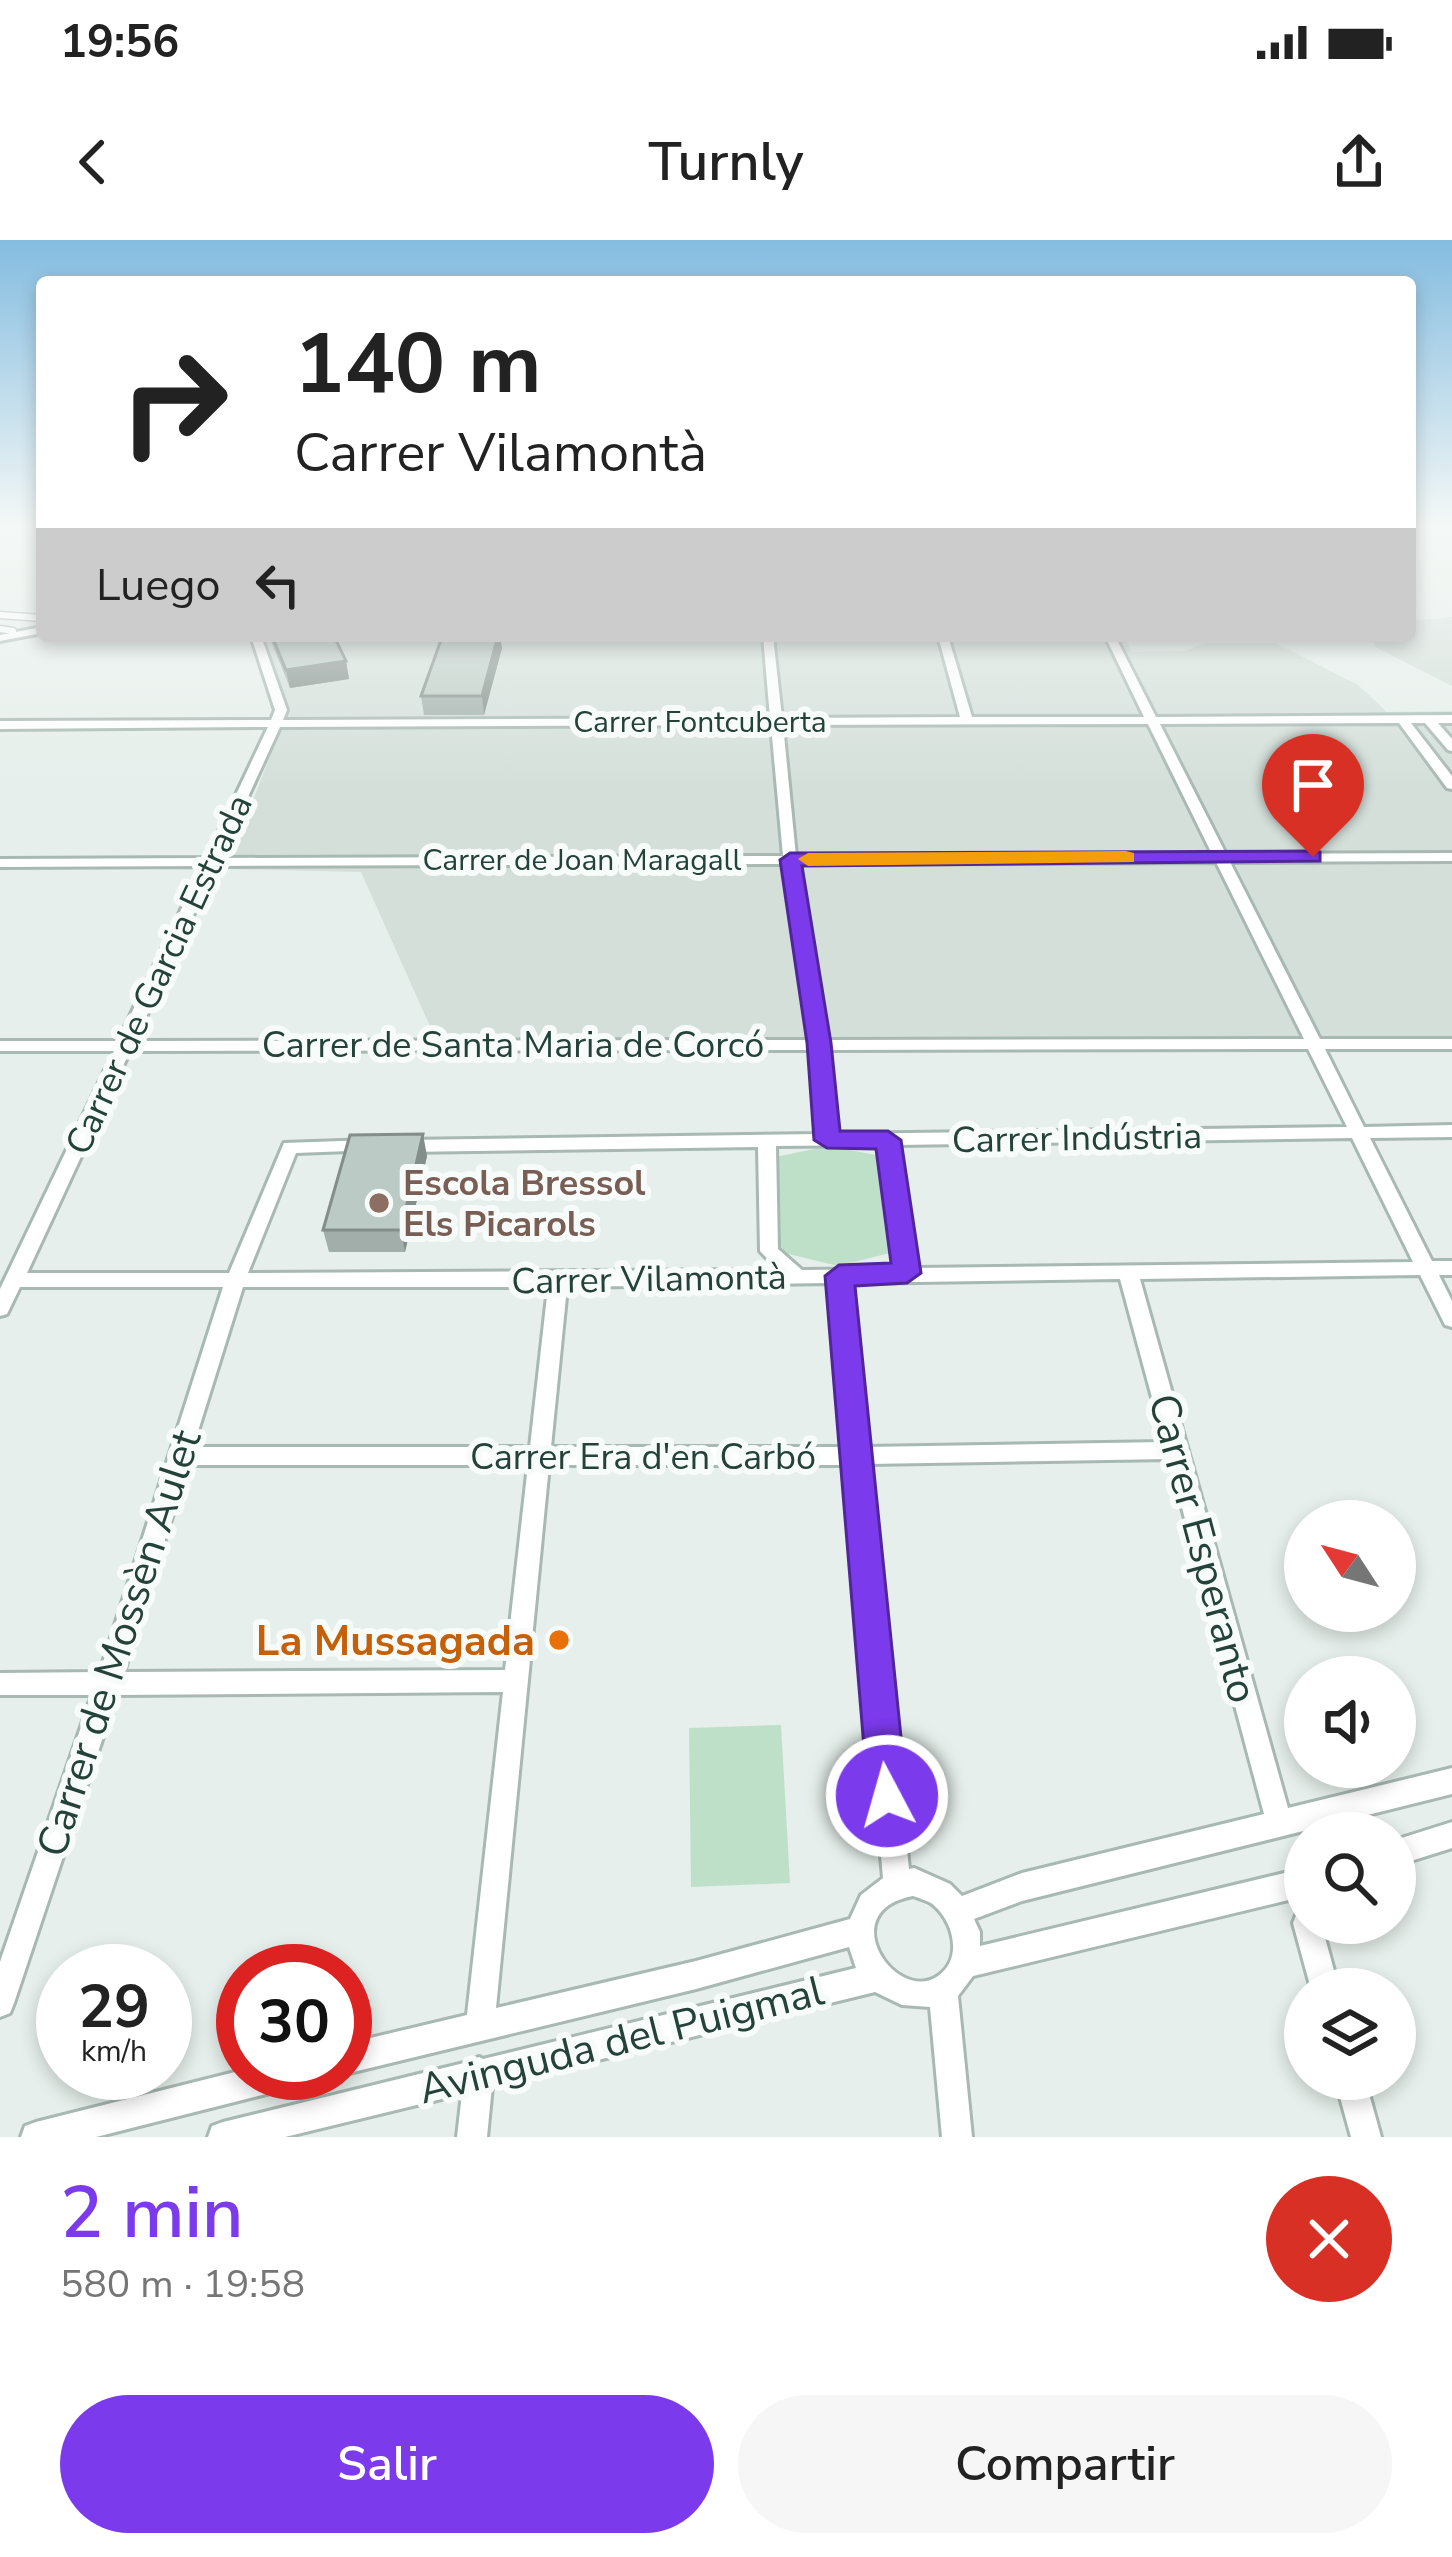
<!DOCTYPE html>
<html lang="es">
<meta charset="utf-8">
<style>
body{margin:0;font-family:"Nunito Sans",sans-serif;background:#f6f6f6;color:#222;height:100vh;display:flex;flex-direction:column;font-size:45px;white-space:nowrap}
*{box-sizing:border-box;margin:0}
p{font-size:39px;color:#767676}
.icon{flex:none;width:66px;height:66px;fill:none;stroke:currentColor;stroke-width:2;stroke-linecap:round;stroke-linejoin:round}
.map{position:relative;height:1897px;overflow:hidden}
.side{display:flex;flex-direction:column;background:#fff;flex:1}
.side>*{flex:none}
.banner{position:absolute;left:36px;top:36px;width:1380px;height:366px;border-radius:12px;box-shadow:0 6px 18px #0003;background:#fff;color:#222;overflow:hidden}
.needle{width:78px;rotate:306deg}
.controls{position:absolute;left:1284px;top:1260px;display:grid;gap:24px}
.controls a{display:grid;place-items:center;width:132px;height:132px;border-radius:50%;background:#fff;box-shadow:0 6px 18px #0003;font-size:60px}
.speed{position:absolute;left:36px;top:1704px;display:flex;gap:24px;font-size:60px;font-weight:700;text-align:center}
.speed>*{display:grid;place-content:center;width:156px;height:156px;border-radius:50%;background:#fff;box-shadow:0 6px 18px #0003;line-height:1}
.speed small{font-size:30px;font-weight:400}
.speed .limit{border:18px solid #d22;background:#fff;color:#111}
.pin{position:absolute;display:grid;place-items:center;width:102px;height:102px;color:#fff;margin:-123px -51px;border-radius:50% 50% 50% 0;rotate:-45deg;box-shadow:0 0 12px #0007}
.pin .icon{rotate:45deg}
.me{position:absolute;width:132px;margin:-66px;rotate:354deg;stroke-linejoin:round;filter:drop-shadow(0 0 9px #0008)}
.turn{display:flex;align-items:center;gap:42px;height:252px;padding:0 60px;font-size:54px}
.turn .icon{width:156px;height:156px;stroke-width:2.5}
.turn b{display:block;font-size:84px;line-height:102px}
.then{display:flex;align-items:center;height:114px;padding:0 60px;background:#0003;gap:24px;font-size:45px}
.round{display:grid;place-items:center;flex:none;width:126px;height:126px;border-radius:63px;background:#f6f6f6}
.headline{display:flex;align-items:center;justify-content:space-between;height:204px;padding:0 60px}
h1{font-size:72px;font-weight:600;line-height:90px;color:#7c3aed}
.primary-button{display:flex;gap:24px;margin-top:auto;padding:24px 60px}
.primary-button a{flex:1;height:138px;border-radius:72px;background:#7c3aed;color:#fff;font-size:48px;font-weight:600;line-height:138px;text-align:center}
.primary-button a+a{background:#f6f6f6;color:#222}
.status{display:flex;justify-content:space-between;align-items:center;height:84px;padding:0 60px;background:#fff;direction:ltr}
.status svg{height:33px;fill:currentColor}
header{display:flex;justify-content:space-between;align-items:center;height:156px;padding:0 60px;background:#fff;font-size:54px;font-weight:600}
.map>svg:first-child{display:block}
</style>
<div class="status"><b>19:56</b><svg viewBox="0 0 49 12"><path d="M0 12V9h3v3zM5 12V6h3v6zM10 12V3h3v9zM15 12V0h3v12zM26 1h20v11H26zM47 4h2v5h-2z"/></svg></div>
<header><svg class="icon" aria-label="back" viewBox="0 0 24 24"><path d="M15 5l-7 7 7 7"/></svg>Turnly<svg class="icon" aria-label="share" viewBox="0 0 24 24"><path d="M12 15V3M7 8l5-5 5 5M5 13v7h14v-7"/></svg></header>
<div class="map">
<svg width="1452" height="1897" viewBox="0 0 1452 1897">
<rect width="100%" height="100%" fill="#e6efeb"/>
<path fill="#d4dfda" d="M1452,377V446L1375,407L1372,396H1410V381Z
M261,396H1124L1132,412L1185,411L1204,403H1276L1358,445L1387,472L1452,471V800L536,807L513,796L433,793L361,632L227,629L288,468Z"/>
<path fill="#bfe0c8" d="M829,906L881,916L890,1013L838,1026L780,1012L775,917Z
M781,1485L790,1643L691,1647L689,1488Z"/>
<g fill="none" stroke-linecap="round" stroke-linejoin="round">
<defs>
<path id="lane" d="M0,375L42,378
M0,389L13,391"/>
<path id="street" d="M42,387V393L0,401V395Z
M251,396H261L287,470L283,480L770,478L763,396H773L782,478L960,477L938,396H948L972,477H1144L1105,396H1115L1156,477L1452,475V483H1438L1452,499V511L1448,510L1425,483H1411L1452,536V549L1447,548L1399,483L1160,484L1226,614L1452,613V621L1230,622L1320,799H1452V809H1325L1364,887L1452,885V897L1370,898L1432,1021H1452V1035H1439L1452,1061V1087L1445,1085L1420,1035L1140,1039L1288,1568L1452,1528V1554L1022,1661L974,1679L980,1692V1706L1305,1628V1656L973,1736L958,1756L972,1897H942L930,1767L902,1765L875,1752L492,1846L487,1897H457L462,1854L285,1897H208L212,1886L223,1882L468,1822L479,1817L483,1819L856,1728L849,1707L696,1749L345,1834V1804L467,1775L503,1452L117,1455L14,1763L10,1773L0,1777V1722L92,1455H0V1433L100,1432L223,1047H20L7,1074L0,1076V1049L114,811H0V801H118L202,626L0,627V619L206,618L268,487L0,489V481L271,480L275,470ZM1148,484L1212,614L796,616L783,485ZM771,485L783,616L220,618L280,487ZM1216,622L1304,799L827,800L797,624ZM784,624L810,800L135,801L216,626ZM1308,809L1347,887L835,894L828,810ZM811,810L818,894L404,900L395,906L404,912L758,907L760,1011L778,1030L248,1033L296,913L376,910L379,906L370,900L284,903L229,1033H27L130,811ZM1352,898L1413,1022L916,1028L897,905ZM880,905L897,1029L802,1030L778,1009L776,906ZM1120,1039L1164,1202L866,1207L849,1043ZM830,1043L845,1207H551L567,1047ZM243,1047H548L530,1207H193ZM1169,1219L1264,1574L1022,1633L962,1656L950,1644L914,1628L909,1629L868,1224ZM188,1225H528L505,1430L124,1432ZM549,1225H846L883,1638L861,1655L850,1679L696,1721L496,1768ZM913,1656C919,1658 925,1660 931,1663C953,1679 964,1718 938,1736C896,1765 832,1671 913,1656Z
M1452,1582V1608L1395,1626V1600Z
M1305,1670V1683H1321L1339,1749H1311L1293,1683L1297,1673Z
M243,1830V1833H305L300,1843L290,1848L96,1897H21L25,1886L36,1882Z
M1335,1839H1365L1381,1897H1351Z"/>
</defs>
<use href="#lane" stroke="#a8b8b2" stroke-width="9"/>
<use href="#street" stroke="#a8b8b2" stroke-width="6"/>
<use href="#lane" stroke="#fff" stroke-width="6"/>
<use href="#street" fill="#fff" fill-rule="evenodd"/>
</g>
<path fill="#a1aea9" d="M269,396H334L346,421L349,439L290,448Z
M466,396H500L502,408L484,475H424L421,456Z
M427,916L405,1012H329L323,990Z"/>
<path fill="#838d89" d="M498,396H500L502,408L484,475L482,456Z
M346,421L349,439L290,448L286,430Z
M423,894L427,916L405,1012L401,990Z"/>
<path fill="#bbcac4" stroke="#838d89" stroke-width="3" d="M272,396H334L346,421L286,430Z
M466,396H498L482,456H421L441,400Z
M423,894L401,990H323L350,895Z"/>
<linearGradient id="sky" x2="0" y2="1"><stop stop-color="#84bce0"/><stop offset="0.52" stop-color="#f4f8f6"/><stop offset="1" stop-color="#f4f8f6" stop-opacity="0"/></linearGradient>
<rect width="1452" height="548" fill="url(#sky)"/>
<path fill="#7c3aed" stroke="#51269a" stroke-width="3" d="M1313,611L1320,612V621L802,626L831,803L840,891H888L901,900L921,1033L907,1043L855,1046L907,1556L901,1570L887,1575L874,1570L868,1556L825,1036L839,1025L891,1023L876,909L827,908L814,900L807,803L780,620L790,613Z"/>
<path fill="#f59e0b" d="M1126,611L1134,613V622L808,626L798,619L808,613Z"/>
<circle fill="#8d6e63" stroke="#f7fbf9" stroke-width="4.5" cx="379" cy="963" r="12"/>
<circle fill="#e8710a" stroke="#f7fbf9" stroke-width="4.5" cx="559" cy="1400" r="12"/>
<g text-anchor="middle" stroke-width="12" stroke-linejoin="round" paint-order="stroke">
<g font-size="30" fill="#24423a" stroke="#f7fbf9">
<text x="700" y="492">Carrer Fontcuberta</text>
<text x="582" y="630">Carrer de Joan Maragall</text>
</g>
<g font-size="36" fill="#24423a" stroke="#f7fbf9">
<text transform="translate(158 734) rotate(-65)" y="13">Carrer de Garcia Estrada</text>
<text x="513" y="817">Carrer de Santa Maria de Corcó</text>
<text transform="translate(1077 897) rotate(-1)" y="13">Carrer Indústria</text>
<text transform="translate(649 1038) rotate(-1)" y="13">Carrer Vilamontà</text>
<text x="643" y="1229">Carrer Era d'en Carbó</text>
</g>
<g font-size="36" font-weight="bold" fill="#785e54" stroke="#f7fbf9" text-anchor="start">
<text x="403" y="955">Escola Bressol<tspan x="403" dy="41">Els Picarols</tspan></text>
</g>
<g font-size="42" fill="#24423a" stroke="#f7fbf9">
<text transform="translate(1204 1308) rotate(75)" y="15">Carrer Esperanto</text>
<text transform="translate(118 1403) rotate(-72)" y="15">Carrer de Mossèn Aulet</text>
<text transform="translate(621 1799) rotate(-14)" y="15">Avinguda del Puigmal</text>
</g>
<g font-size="42" font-weight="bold" fill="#c56008" stroke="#f7fbf9" text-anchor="end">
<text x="535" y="1415">La Mussagada</text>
</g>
</g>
</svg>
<div class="controls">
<a><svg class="needle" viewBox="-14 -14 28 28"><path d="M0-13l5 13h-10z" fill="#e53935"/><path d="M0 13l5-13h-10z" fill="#767676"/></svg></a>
<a><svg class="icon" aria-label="sound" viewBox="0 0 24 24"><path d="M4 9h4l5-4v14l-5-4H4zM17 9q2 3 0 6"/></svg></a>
<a><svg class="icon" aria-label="search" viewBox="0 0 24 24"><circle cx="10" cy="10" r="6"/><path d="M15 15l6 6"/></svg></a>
<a><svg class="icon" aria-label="layers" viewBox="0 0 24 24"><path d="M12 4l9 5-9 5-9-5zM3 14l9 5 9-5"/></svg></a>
</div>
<div class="speed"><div>29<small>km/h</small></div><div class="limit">30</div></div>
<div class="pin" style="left:1313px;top:617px;background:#d93025"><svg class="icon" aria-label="arrive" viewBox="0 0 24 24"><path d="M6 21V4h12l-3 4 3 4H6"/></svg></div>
<svg class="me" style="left:887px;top:1556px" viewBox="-20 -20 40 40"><circle r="17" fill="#7c3aed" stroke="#fff" stroke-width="3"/><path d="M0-11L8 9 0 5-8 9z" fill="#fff"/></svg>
<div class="banner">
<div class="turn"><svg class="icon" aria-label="right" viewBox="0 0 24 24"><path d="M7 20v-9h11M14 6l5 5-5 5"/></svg><div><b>140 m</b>Carrer Vilamontà</div></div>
<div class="then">Luego<svg class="icon" aria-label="left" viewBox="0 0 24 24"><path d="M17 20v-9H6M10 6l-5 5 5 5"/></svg></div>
</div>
</div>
<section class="side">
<div class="headline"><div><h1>2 min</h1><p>580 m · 19:58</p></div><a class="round" style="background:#d93025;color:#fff"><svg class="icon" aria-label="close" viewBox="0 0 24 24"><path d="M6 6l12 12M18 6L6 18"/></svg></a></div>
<div class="primary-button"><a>Salir</a><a>Compartir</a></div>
</section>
